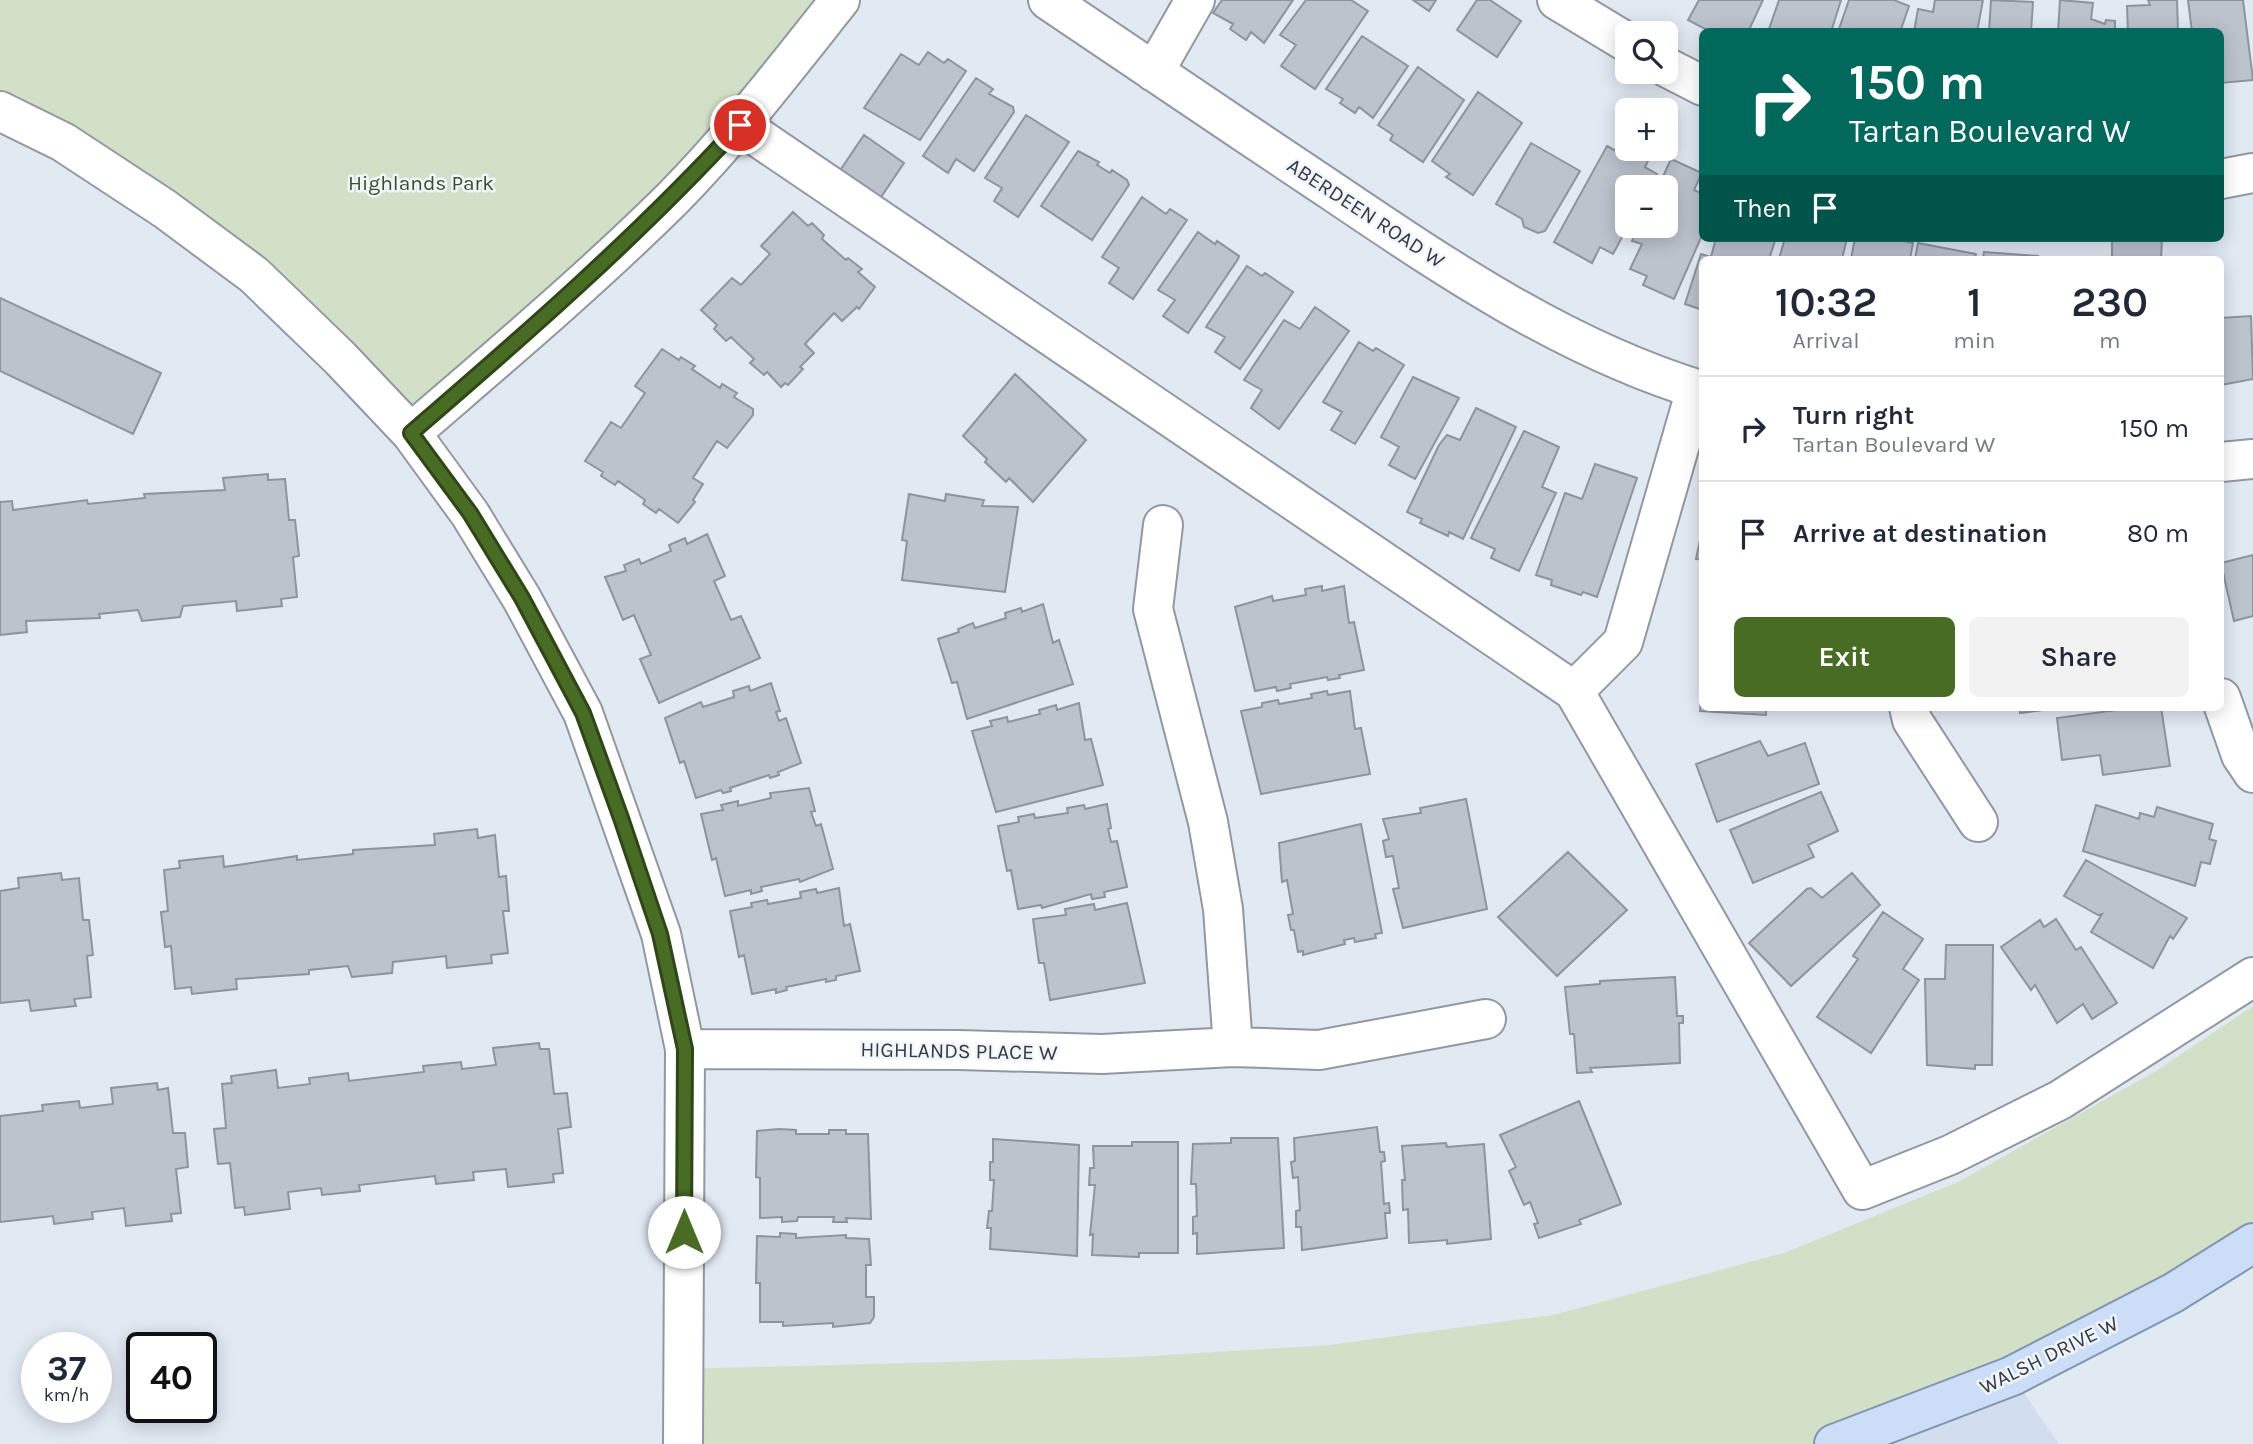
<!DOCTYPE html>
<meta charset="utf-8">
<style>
body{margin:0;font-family:Karla,sans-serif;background:#f2f2f3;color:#1f2937;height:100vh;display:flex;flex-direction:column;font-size:26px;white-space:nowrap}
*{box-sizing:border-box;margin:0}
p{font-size:23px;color:#747a83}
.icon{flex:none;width:38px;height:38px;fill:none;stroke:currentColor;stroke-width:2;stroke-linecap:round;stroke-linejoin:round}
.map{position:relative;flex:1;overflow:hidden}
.sheet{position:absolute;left:1699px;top:256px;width:525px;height:455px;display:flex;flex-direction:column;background:#fff;border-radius:10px;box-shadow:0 4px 18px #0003}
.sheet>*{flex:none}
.guide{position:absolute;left:1699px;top:28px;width:525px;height:214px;border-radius:10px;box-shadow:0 4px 18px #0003;background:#00695c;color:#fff;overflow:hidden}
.buttons{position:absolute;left:1615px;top:21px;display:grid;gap:14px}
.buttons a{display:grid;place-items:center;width:63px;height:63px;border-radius:10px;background:#fff;box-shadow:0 4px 18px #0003;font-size:35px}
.speed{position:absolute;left:21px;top:1332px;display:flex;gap:14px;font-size:35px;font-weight:700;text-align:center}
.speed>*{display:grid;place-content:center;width:91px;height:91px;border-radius:50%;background:#fff;box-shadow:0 4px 18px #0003;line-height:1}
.speed small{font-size:18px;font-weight:400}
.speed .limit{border:4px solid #111;border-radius:10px;background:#fff;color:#111}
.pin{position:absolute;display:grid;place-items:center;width:60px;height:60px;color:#fff;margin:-30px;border:4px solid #fff;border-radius:50%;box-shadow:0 2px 7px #0007}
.me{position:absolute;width:77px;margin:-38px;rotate:0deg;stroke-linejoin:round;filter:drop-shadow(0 0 5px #0008)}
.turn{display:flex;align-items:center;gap:24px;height:147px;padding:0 35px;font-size:32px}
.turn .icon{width:91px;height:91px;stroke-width:2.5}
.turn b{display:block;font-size:49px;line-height:60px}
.then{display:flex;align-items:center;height:66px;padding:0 35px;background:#0003;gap:14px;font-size:26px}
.eta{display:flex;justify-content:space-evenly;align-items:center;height:119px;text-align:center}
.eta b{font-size:42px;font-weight:600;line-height:49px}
.cta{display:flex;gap:14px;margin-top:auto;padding:14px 35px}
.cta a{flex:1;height:80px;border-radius:10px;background:#496c24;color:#fff;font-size:28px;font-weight:600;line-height:80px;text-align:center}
.cta a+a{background:#f2f2f3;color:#1f2937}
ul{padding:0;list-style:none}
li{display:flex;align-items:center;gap:21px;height:105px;padding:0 35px;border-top:2px solid #e0e1e3}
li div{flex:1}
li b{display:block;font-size:26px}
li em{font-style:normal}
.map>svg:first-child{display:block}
</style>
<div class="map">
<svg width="2253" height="1444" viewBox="0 0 2253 1444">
<rect width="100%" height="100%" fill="#e1e9f3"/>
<path fill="#d2deee" d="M2012,1376L2059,1444H1834Z"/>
<path fill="#d2e0c7" d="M0,0H840L740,125L411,433L340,358L0,111Z
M2253,1006V1243L1834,1444H683V1369L1135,1357L1329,1345L1553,1315L1784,1253L1958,1182L2156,1071Z"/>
<path fill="#bcc3cd" stroke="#8e949e" stroke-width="2" d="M1222,0H1293L1264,43L1251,32L1246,40L1230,29L1233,24L1213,13Z
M1306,0H1351L1368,11L1315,89L1281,66L1296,45L1280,35Z
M1413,0H1436L1429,11Z
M1477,0H1490L1521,21L1497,57L1457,30Z
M1699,0H1763L1748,32H1711L1688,20Z
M1779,0H1841L1831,32H1768Z
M1849,0H1894L1909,6L1900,32H1838Z
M1935,0H1983L1977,32H1914L1918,9L1933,12Z
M1991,0L2033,2L2031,32H1989Z
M2060,0L2093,3L2091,19L2105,24L2106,20L2115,21V32H2058Z
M2148,0H2177L2178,32H2128L2127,6L2150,5Z
M2188,0H2243L2253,80L2221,83V32H2192Z
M1362,36L1408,66L1373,118L1359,107L1355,113L1340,103L1343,99L1326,89Z
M928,52L944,63L948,59L966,71L920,140L864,108L901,54L919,65Z
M1418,67L1464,100L1423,162L1390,140L1393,135L1378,125Z
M976,78L993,89L989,94L1013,107L1014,112L974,171L956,159L948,173L923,156Z
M1478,92L1522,123L1473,195L1446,177L1450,174L1432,161Z
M1026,115L1069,142L1018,217L994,201L1002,188L985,178Z
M864,135L904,163L877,203L837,175Z
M1531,143L1580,171L1545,231L1538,233L1524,227L1522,219L1496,204Z
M1607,146L1627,157L1634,149L1650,157L1645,167L1657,174L1649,187H1628V226L1613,254L1600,247L1592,263L1554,242Z
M1078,151L1099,162L1097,165L1110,173L1112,170L1127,180L1129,185L1092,240L1041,206Z
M1671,159L1702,173L1694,190L1703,194V233L1674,299L1643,285L1647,276L1630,269L1642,244L1632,241L1640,226H1666V187H1658Z
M1142,197L1166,214L1170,209L1187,220L1133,299L1109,283L1119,268L1102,257Z
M793,212L808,226L812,223L824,235L822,239L846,260L848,258L862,269L858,272L875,287L859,309L857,307L842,321L834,313L805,344L814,353L800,367L803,369L788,385L785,383L781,387L767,372L764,375L750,363L754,359L731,337L726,341L714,329L717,325L701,310L732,278L741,285L770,254L761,246Z
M1198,232L1215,244L1217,241L1239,256L1238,259L1188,333L1163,316L1175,300L1158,290Z
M1716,238H1776L1769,259H1703V310L1685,304L1701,254L1711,257Z
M1785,238H1847L1842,259H1779Z
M1855,238H1888L1913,243L1910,259H1851Z
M2112,238H2162L2161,259H2112Z
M1918,243L1976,254L1975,259H1915Z
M1984,252L2038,256V259H1983Z
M1247,266L1262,276L1265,273L1293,292L1240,369L1215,352L1225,337L1206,327Z
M0,298L161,373L133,434L0,371Z
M1315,307L1349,331L1279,429L1251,408L1262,390L1244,380L1284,320L1300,329Z
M2251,316L2253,379L2221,385V318Z
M1359,342L1373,351L1376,348L1404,365L1355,444L1331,430L1342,412L1323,402Z
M662,349L679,360L681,357L695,366L692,369L720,388L722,384L737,393L734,397L753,409V415L727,448L717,441L693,478L703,484L693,500L695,502L678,523L659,509L656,513L643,504L645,500L618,481L615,485L601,476L603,472L585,461L611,422L621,428L645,393L635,386Z
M1015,374L1086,440L1033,502L1009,478L1006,482L985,462L987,459L963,436Z
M1413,377L1459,398L1415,479L1389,465L1399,447L1381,437Z
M1476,408L1516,427L1463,539L1449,532L1448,536L1420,523L1422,519L1407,512L1439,445L1447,435L1460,440Z
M1524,431L1559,447L1542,487L1556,493L1519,571L1491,558L1495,549L1471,538Z
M1595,464L1637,478L1597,597L1583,592L1581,595L1551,585L1552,580L1536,575L1565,493L1582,499Z
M268,474V480L285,479L289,520H295L299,556L293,557L297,597L281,599L282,606L237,611L236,601L183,606L180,617L142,621L138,610L99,614L100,618L26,621L27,632L0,635V502L12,501L13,510L87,500L88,504L145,498L144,494L225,490L223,478Z
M909,494L945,501L946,494L984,500L982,506L1018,507L1005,592L902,580L907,541L902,540Z
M1703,526V560L1696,559Z
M707,534L725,576L714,581L731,620L741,616L760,658L659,703L640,659L651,655L634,615L623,620L605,577L626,571L624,565L639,559L641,564L671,551L669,545L685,538L687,544Z
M2253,555V616L2234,621L2221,563Z
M1322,586V591L1344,586L1349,623L1354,622L1364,670L1339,675L1340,678L1328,680L1327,677L1290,684L1291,688L1277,691L1276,687L1255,691L1235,607L1272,596L1273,601L1306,595L1305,589Z
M1043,604L1053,643L1059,640L1073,684L967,719L957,682L952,683L938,639L959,632L958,629L973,623L975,628L1006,618L1005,613L1021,608L1022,612Z
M1703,669V707H1766V715L1700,711Z
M771,683L780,711L776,712L779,721L786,718L801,763L778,772L779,775L770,778L769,775L730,788L731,791L723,793L721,790L696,798L684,761L680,763L665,718L701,702L703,707L734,697L733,691L749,686L750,691Z
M1327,691L1328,695L1350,691L1355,729L1361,728L1370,774L1261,794L1241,711L1262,707V703L1278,700L1279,704L1312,698L1311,694Z
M1079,703L1085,740L1091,739L1103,785L996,812L972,731L992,726L990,721L1007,717L1008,722L1040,714L1039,710L1056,705L1057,710Z
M2020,707H2067L2020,713Z
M2139,707H2161L2170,766L2103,775L2100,755L2062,760L2057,718Z
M1760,741L1768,756L1805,743L1819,784L1717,822L1696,764Z
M809,788L815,811L811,812L816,826L821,824L833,869L800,882L799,879L761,887L762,891L751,894V890L725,896L716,858L712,860L701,814L723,810L721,805L738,801V806L771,798L770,793Z
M1821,792L1838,831L1808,845L1814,857L1753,883L1730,830Z
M1466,799L1487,909L1403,928L1393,889L1399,888L1393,856L1386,857L1383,841L1389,839L1383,819L1421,813L1420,808Z
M1107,804L1111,828L1108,829L1111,842L1117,841L1127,887L1104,892L1105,897L1092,899L1091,894L1042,908L1041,905L1018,909L1011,870L1007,871L998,826L1019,822L1018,817L1034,814L1035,818L1068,813L1067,808L1084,805L1085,809Z
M2096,805L2139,819L2140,813L2154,817L2157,807L2213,824L2209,839L2216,841L2210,864L2201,862L2195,886L2083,851Z
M1361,824L1382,933L1375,934L1376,938L1355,942L1354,938L1344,940L1345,944L1303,955V951L1298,952L1294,930H1291L1288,915L1293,914L1287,880L1282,882L1279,843Z
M477,829L478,838L495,835L499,877L506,876L509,911H503L508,953L491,955L492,963L447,968L446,956L393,962L392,973L352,977L348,966L309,970V974L236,979L237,989L192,994L191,987L175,989L171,946L165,947L161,912L168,911L164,870L180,868L179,861L223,856L224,867L297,856V860L353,854V850L435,845L434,834Z
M1568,852L1627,910L1557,976L1498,917Z
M2086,860L2187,918L2173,939L2170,936L2153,968L2091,932L2102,914L2098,915L2064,896Z
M61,873L62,880L79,878L83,920H89L93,955L87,956L91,997L74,999L76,1006L31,1011L29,1000L0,1003V891L19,888L18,878Z
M1852,873L1880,905L1791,986L1749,943L1807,889L1811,888L1822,898Z
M839,888L844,926L850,924L860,971L836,976V980L826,982V979L786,987L787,990L776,993V989L752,994L744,955L739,957L730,911L752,907L751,903L767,900L768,904L801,898L800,892L816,889L817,893Z
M1127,903L1145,983L1050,1000L1044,963H1039L1033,919L1066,915L1065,909L1094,904L1095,910Z
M1883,912L1923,939L1903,969L1919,980L1871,1053L1817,1017L1858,959L1853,956Z
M2056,919L2076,950L2081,947L2117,1003L2092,1019L2083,1004L2057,1023L2035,985L2031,990L2001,947L2040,920L2044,927Z
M1946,945H1993L1992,1065H1975V1069L1927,1065L1925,979H1945Z
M1675,977L1677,1016H1683V1023H1679L1680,1063L1590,1068L1592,1072L1577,1073L1574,1034H1570L1565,987L1600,984V981Z
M539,1043L540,1049H549L554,1094L567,1093L571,1127L558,1129L563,1173L553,1174L554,1182L508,1187L506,1169L473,1172L474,1180L436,1184L435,1176L359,1185L360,1191L322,1195L321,1188L288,1192L290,1209L245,1215L244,1207L235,1208L230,1163L218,1164L214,1129L226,1128L222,1084L232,1083L231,1076L276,1070L278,1088L310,1084L309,1078L348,1073L349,1081L424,1072L423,1066L461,1062L462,1069L496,1065L493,1048Z
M157,1083L158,1090L168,1088L173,1133H185L188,1167L176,1169L181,1213L171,1214L172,1221L126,1226L124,1208L92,1212L93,1219L54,1224L53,1216L0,1222V1116L43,1111L42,1105L79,1101L80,1108L113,1104L111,1088Z
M1579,1101L1621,1204L1579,1220L1581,1224L1539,1238L1534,1224L1538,1223L1530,1202L1524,1205L1509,1171L1516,1167L1500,1135Z
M1377,1127L1380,1152H1384L1385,1161L1381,1162L1384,1204L1389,1203L1390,1213H1385L1387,1238L1302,1250L1301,1227H1296V1211L1300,1210L1298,1177L1293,1178L1291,1162L1295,1161L1294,1138Z
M779,1129L796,1130V1134H829V1130H846V1134H868L871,1219L846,1218L847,1222H833L834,1217H798L797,1221L782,1222V1217L760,1218V1178L756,1177L757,1131Z
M1231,1138H1278L1284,1248L1197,1254V1233L1193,1234V1217L1197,1216L1196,1184H1191L1193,1144L1231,1143Z
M993,1139L1079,1145L1077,1256L990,1249L991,1228H987L989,1211H992L994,1180H990V1162H993Z
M1132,1142H1178V1253H1139V1257L1092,1255L1093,1234L1090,1235L1095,1185H1089L1090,1168H1094L1093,1146H1132Z
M1446,1143L1447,1147L1484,1144L1491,1239L1447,1244V1240L1409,1243L1408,1209L1403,1210L1402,1180H1405L1402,1146Z
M780,1233L796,1234V1238L846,1235V1238L869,1239L871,1265H866V1297H874V1317L870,1323L833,1327V1323L783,1326V1322H760V1283H756L757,1236L780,1237Z"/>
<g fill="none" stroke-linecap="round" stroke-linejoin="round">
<defs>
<path id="minor" d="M1048,0C1140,62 1233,125 1326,187C1443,266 1566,350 1703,391
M1557,0L1628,43
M1666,67L1703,86
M1154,72L1195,0
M0,111L63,142L165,209L254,275L340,358L411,433L470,514L522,599L583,713L661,934L685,1049L683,1444
M740,125L1574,691L1862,1190L1950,1155L2060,1100L2253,977
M2221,179L2253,173
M411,433C500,356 589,281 672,199C733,137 786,68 840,0
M2221,462L2253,459
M1163,525L1153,609L1208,822L1223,909L1233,1047
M1574,691L1623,642L1696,389
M2221,698L2241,755L2253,773
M1909,707L1912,720L1978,822
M685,1049L959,1050L1102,1054L1233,1047L1319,1050L1486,1019"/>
<path id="major" d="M1834,1444L2012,1376L2173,1293L2253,1243"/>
</defs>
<use href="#minor" stroke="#9298a1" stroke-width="42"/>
<use href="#major" stroke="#8095b2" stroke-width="42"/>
<use href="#minor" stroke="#fff" stroke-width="38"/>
<use href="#major" stroke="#cbddf7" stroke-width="38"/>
</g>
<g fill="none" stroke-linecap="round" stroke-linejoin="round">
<defs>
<path id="route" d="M684,1232L685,1049L660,934L621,818L583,713L522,598L470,513L411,433C526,334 638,236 740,125"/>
</defs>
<use href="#route" stroke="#2f4617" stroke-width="18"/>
<use href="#route" stroke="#496c24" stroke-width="12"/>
</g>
<g text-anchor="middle" stroke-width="5" stroke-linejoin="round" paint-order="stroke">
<g font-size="21" fill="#38521f" stroke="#f0f6fe">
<text x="421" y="190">Highlands Park</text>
</g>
<g font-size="21" fill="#373a3e" stroke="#f0f6fe">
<text transform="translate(1366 213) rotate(33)" y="7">ABERDEEN ROAD W</text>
<text transform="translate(959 1051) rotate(1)" y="7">HIGHLANDS PLACE W</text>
<text transform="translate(2049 1355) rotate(-26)" y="7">WALSH DRIVE W</text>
</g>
</g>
</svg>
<div class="buttons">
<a><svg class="icon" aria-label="search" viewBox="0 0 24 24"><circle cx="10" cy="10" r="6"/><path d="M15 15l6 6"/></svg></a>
<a>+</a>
<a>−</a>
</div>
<div class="speed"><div>37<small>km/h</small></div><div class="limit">40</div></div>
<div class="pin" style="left:740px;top:125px;background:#d93025"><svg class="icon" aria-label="arrive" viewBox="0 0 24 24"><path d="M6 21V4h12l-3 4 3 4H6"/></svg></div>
<svg class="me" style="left:684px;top:1232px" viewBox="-20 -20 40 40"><circle r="19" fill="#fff"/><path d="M0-13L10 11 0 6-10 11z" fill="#496c24"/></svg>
<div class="guide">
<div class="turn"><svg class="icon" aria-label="right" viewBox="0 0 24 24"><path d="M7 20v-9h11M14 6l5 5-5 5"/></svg><div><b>150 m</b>Tartan Boulevard W</div></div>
<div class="then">Then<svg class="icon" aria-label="arrive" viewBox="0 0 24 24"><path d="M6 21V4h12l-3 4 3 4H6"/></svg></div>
</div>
<section class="sheet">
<div class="eta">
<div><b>10:32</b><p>Arrival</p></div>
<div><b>1</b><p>min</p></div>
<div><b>230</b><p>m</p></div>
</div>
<ul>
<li><svg class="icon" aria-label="right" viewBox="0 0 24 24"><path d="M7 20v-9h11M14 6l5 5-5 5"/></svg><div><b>Turn right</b><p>Tartan Boulevard W</p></div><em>150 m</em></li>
<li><svg class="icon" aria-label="arrive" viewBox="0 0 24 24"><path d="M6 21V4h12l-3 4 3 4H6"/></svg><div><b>Arrive at destination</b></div><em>80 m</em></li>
</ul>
<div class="cta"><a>Exit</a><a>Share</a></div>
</section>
</div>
